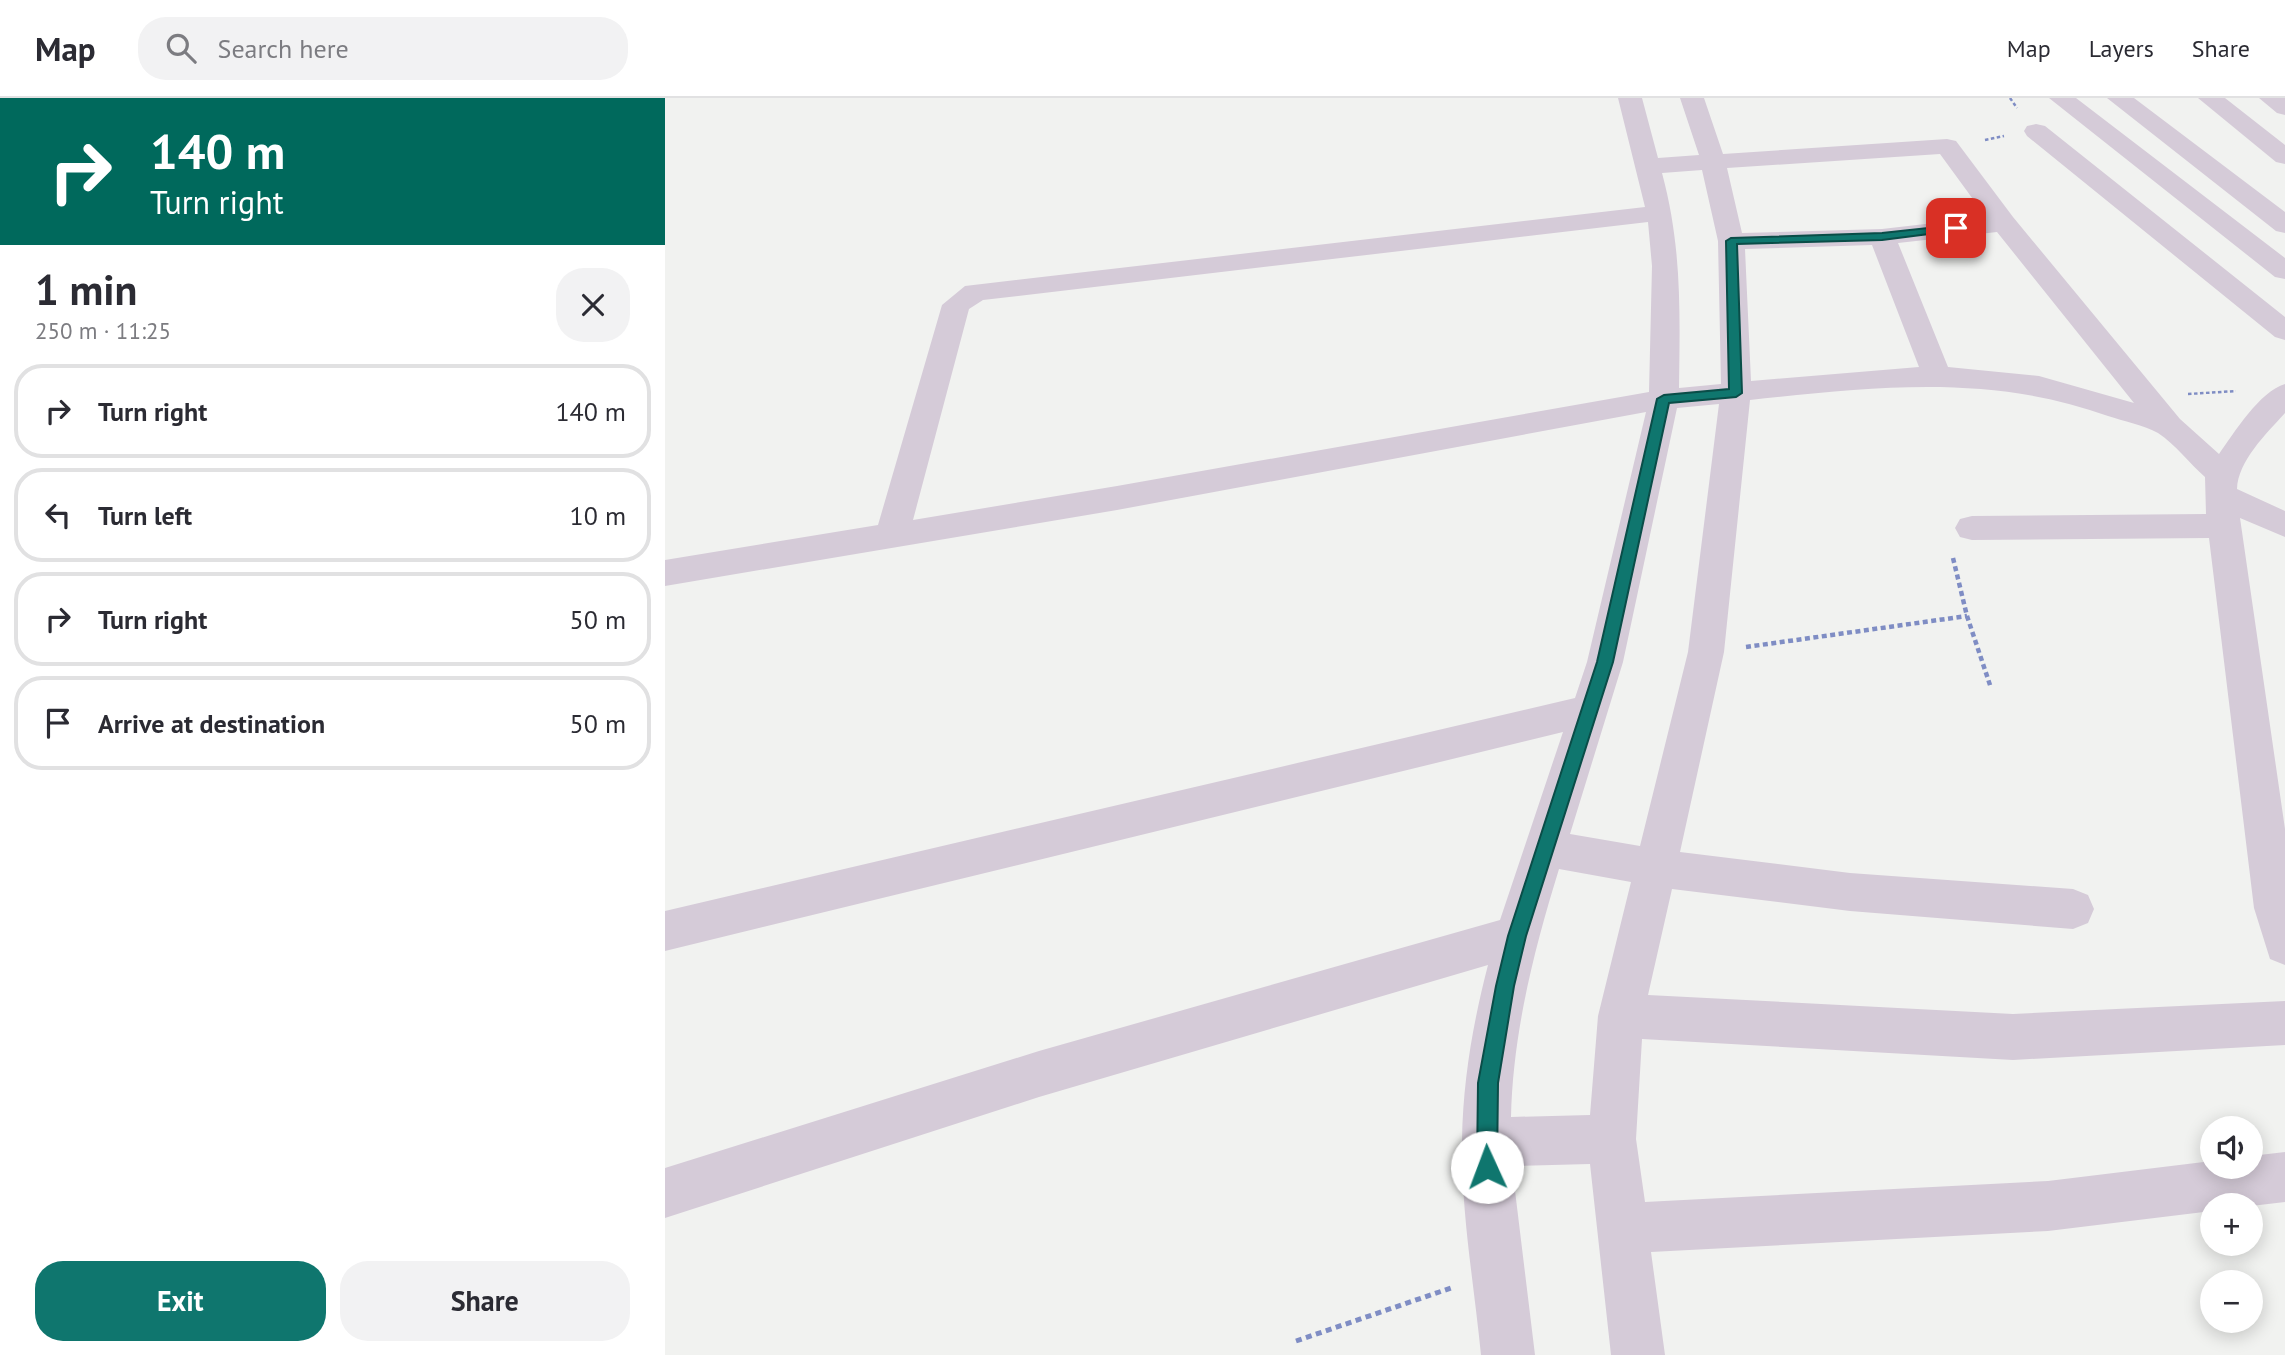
<!DOCTYPE html>
<meta charset="utf-8">
<style>
body{margin:0;font-family:"PT Sans",sans-serif;background:#f2f2f3;color:#2b2b33;height:100vh;display:flex;flex-direction:column;font-size:26px;white-space:nowrap}
*{box-sizing:border-box;margin:0}
p{font-size:23px;color:#7c7c81}
.icon{flex:none;width:38px;height:38px;fill:none;stroke:currentColor;stroke-width:2;stroke-linecap:round;stroke-linejoin:round}
.map{position:relative;flex:1;overflow:hidden}
.panel{display:flex;flex-direction:column;background:#fff;width:665px}
.panel>*{flex:none}
.guide{background:#00695c;color:#fff;overflow:hidden}
.tools{position:absolute;left:1535px;top:1018px;display:grid;gap:14px}
.tools a{display:grid;place-items:center;width:63px;height:63px;border-radius:50%;background:#fff;box-shadow:0 4px 18px #0003;font-size:35px}
.pin{position:absolute;display:grid;place-items:center;width:60px;height:60px;color:#fff;margin:-30px;border-radius:14px;box-shadow:0 4px 10px #0006}
.me{position:absolute;width:77px;margin:-38px;rotate:358deg;stroke-linejoin:round;filter:drop-shadow(0 0 5px #0008)}
.turn{display:flex;align-items:center;gap:24px;height:147px;padding:0 35px;font-size:32px}
.turn .icon{width:91px;height:91px;stroke-width:2.5}
.turn b{display:block;font-size:49px;line-height:60px}
.round{display:grid;place-items:center;flex:none;width:74px;height:74px;border-radius:28px;background:#f2f2f3}
.overview{display:flex;align-items:center;justify-content:space-between;height:119px;padding:0 35px}
h1{font-size:42px;font-weight:800;line-height:52px}
.primary-button{display:flex;gap:14px;margin-top:auto;padding:14px 35px}
.primary-button a{flex:1;height:80px;border-radius:28px;background:#0f766e;color:#fff;font-size:28px;font-weight:800;line-height:80px;text-align:center}
.primary-button a+a{background:#f2f2f3;color:#2b2b33}
ul{padding:0;list-style:none}
li{display:flex;align-items:center;gap:21px;height:94px;margin:0 14px 10px;padding:0 21px;border:4px solid #e1e1e2;border-radius:28px}
li div{flex:1}
li b{display:block;font-size:26px}
li em{font-style:normal}
header{display:flex;align-items:center;gap:42px;box-sizing:border-box;height:98px;padding:0 35px;background:#fff;border-bottom:2px solid #e1e1e2}
header strong{font-size:33px}
nav{display:flex;gap:38px;margin-inline-start:auto;font-size:24px}
.search{width:490px;height:63px;background:#f2f2f3;display:flex;align-items:center;gap:18px;box-sizing:border-box;padding:0 24px;border-radius:28px;color:#7c7c81;font-size:26px}
main{display:flex;flex:1;min-height:0}
.map>svg:first-child{display:block}
</style>
<header>
<strong>Map</strong>
<div class="search"><svg class="icon" aria-label="search" viewBox="0 0 24 24"><circle cx="10" cy="10" r="6"/><path d="M15 15l6 6"/></svg>Search here</div>
<nav><a>Map</a><a>Layers</a><a>Share</a></nav>
</header>
<main>
<section class="panel">
<div class="guide">
<div class="turn"><svg class="icon" aria-label="right" viewBox="0 0 24 24"><path d="M7 20v-9h11M14 6l5 5-5 5"/></svg><div><b>140 m</b>Turn right</div></div>
</div>
<div class="overview"><div><h1>1 min</h1><p>250 m · 11:25</p></div><a class="round"><svg class="icon" aria-label="close" viewBox="0 0 24 24"><path d="M6 6l12 12M18 6L6 18"/></svg></a></div>
<ul>
<li><svg class="icon" aria-label="right" viewBox="0 0 24 24"><path d="M7 20v-9h11M14 6l5 5-5 5"/></svg><div><b>Turn right</b></div><em>140 m</em></li>
<li><svg class="icon" aria-label="left" viewBox="0 0 24 24"><path d="M17 20v-9H6M10 6l-5 5 5 5"/></svg><div><b>Turn left</b></div><em>10 m</em></li>
<li><svg class="icon" aria-label="right" viewBox="0 0 24 24"><path d="M7 20v-9h11M14 6l5 5-5 5"/></svg><div><b>Turn right</b></div><em>50 m</em></li>
<li><svg class="icon" aria-label="arrive" viewBox="0 0 24 24"><path d="M6 21V4h12l-3 4 3 4H6"/></svg><div><b>Arrive at destination</b></div><em>50 m</em></li>
</ul>
<div class="primary-button"><a>Exit</a><a>Share</a></div>
</section>
<div class="map">
<svg width="1620" height="1257" viewBox="0 0 1620 1257">
<rect width="100%" height="100%" fill="#f1f2f0"/>
<g fill="none" stroke-linecap="round" stroke-linejoin="round">
<path stroke="#7f8dc4" stroke-width="2.5" stroke-dasharray="3.5 2.5" stroke-linecap="butt" d="M1345,0L1352,10
M1320,42L1339,38
M1523,296L1571,293"/>
<path stroke="#7f8dc4" stroke-width="4.5" stroke-dasharray="5 3.5" stroke-linecap="butt" d="M1288,460L1302,518L1326,590
M1081,549L1302,518"/>
<path stroke="#7f8dc4" stroke-width="5" stroke-dasharray="6 4.5" stroke-linecap="butt" d="M631,1243L786,1190"/>
<path fill="#d5cbd8" fill-rule="evenodd" d="M953,0H977L993,60L1034,57L1015,0H1039L1058,56L1282,41L1291,43L1348,119L1515,321L1554,356C1569,335 1595,293 1620,286V315C1601,336 1573,363 1572,391L1620,413V439L1575,420L1620,731V867L1605,861L1589,810L1544,440L1307,442L1295,439L1290,430L1295,421L1307,418L1541,416L1540,379C1525,366 1510,346 1493,335C1479,327 1458,323 1443,318C1324,275 1208,289 1085,302L1059,554L1015,754L1185,775L1408,791L1423,797L1429,811L1423,825L1408,831L1185,813L1007,791L983,897L1348,916L1620,903V947L1348,962L977,941L971,1041L980,1104L1383,1083L1547,1063V1069H1586V1058L1620,1054V1104L1586,1108H1547V1113L1383,1133L986,1154L1000,1257H946L925,1066L847,1068L870,1257H816C809,1186 796,1114 797,1042C798,982 808,925 823,867L374,999L0,1120V1070L374,953L835,822L898,634L0,853V813L910,600L922,564L981,314L452,412L0,488V462L213,427L277,207L300,188L980,109ZM1275,56L1321,119L1217,131L1077,135L1062,70ZM1037,72L1053,143L1056,286L1014,290C1015,214 1017,149 997,75ZM983,124L987,168L984,294L452,388L248,422L304,211L318,202ZM1332,134L1469,305L1374,278L1283,269L1233,145ZM1207,147L1254,269L1086,283L1080,151ZM1054,306L1023,554L975,748L905,736L958,564L1012,310ZM894,771L966,784L933,918L925,1017L846,1019C848,934 869,852 894,771Z
M1384,0H1411L1620,160V181L1610,179Z
M1442,0H1469L1620,114V135L1611,133Z
M1533,0H1560L1620,47V66L1611,64Z
M1594,0H1620V17L1612,15Z
M1371,26L1380,28L1620,219V242L1610,239L1362,38L1359,33L1362,28Z"/>
</g>
<path fill="#0f766e" stroke="#0a4d48" stroke-width="2" d="M1291,127L1297,130L1295,132L1217,142L1072,146L1077,295L1071,299L1004,305L948,564L861,838L849,888L833,985L832,1069L829,1076L822,1079L815,1076L812,1069L813,985L831,888L843,838L932,564L992,301L999,297L1064,291L1061,143L1066,140L1217,135Z"/>
</svg>
<div class="tools">
<a><svg class="icon" aria-label="sound" viewBox="0 0 24 24"><path d="M4 9h4l5-4v14l-5-4H4zM17 9q2 3 0 6"/></svg></a>
<a>+</a>
<a>−</a>
</div>
<div class="pin" style="left:1291px;top:130px;background:#d93025"><svg class="icon" aria-label="arrive" viewBox="0 0 24 24"><path d="M6 21V4h12l-3 4 3 4H6"/></svg></div>
<svg class="me" style="left:822px;top:1069px" viewBox="-20 -20 40 40"><circle r="19" fill="#fff"/><path d="M0-13L10 11 0 6-10 11z" fill="#0f766e"/></svg>
</div>
</main>
